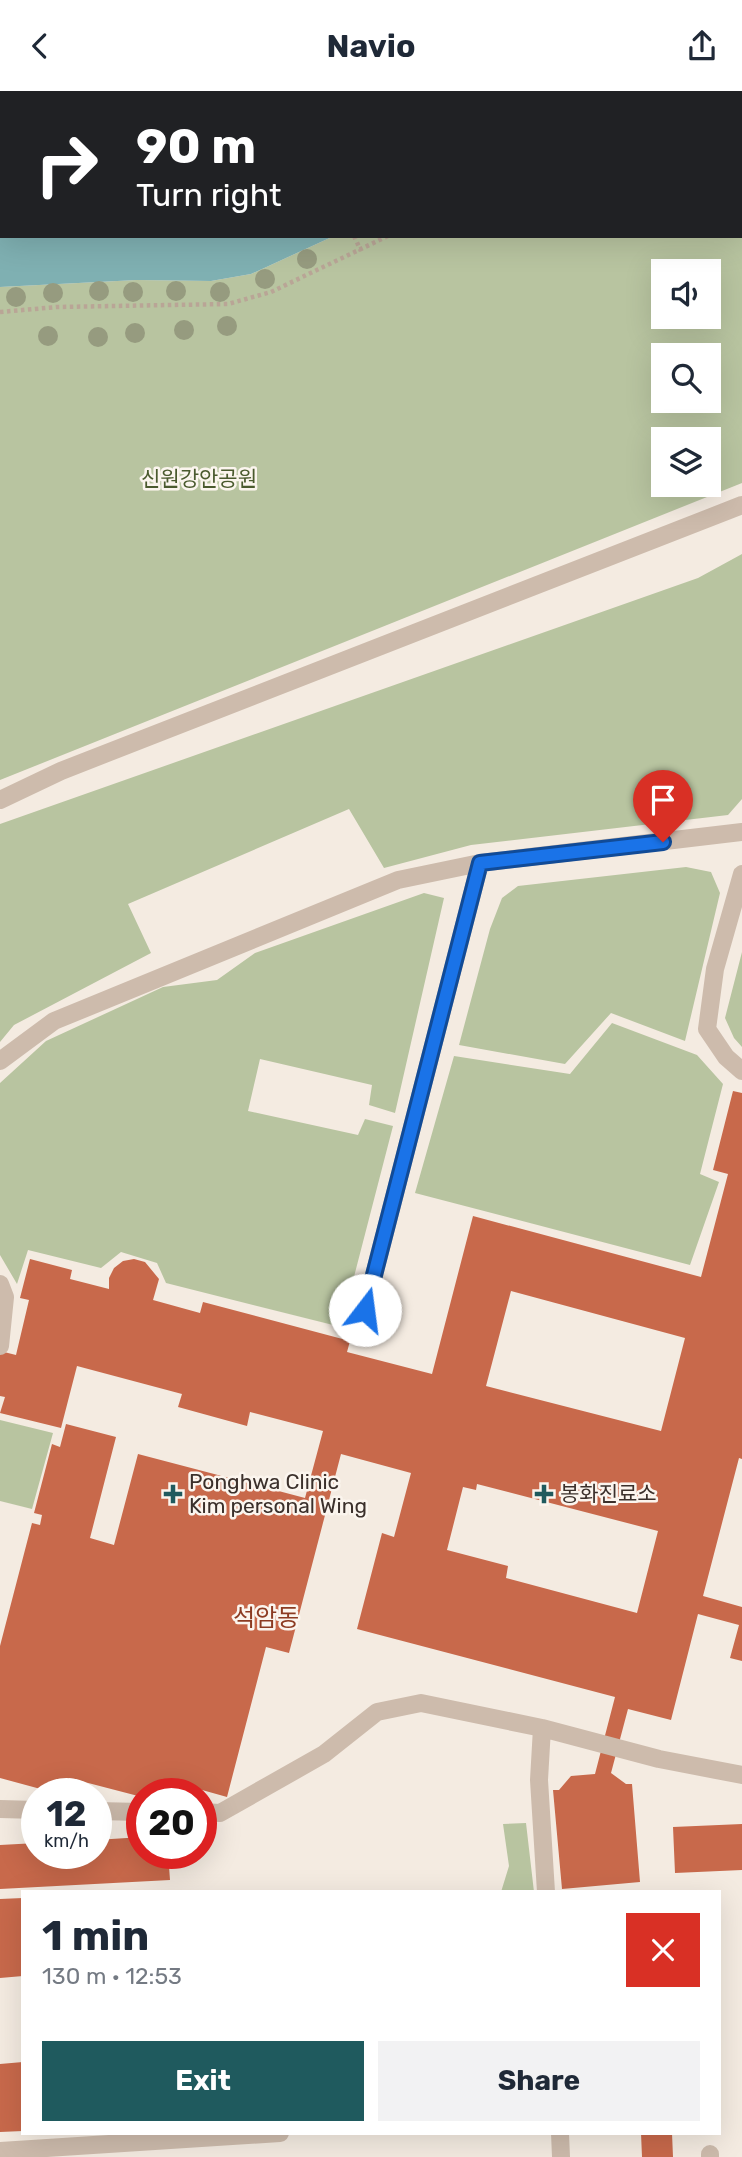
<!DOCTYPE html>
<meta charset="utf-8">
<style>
body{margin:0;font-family:Rubik,"Noto Sans KR",sans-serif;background:#f2f2f3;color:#1f2937;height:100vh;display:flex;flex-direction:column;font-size:26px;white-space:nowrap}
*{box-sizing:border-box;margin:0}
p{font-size:23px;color:#747a83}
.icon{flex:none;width:38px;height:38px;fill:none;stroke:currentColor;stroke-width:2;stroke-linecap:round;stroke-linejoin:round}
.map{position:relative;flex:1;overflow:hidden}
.details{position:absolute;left:21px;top:1799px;width:700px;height:245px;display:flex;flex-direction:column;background:#fff;border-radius:0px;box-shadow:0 7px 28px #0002}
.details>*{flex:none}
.banner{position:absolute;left:0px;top:0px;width:742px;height:147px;box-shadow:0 7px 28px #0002;background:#202124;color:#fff;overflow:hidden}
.buttons{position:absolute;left:651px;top:168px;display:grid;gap:14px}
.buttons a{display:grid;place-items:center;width:70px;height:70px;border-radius:0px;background:#fff;box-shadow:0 7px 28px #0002;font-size:35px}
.speed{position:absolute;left:21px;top:1687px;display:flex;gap:14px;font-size:35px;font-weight:700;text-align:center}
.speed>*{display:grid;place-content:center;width:91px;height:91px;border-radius:50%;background:#fff;box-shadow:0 7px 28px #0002;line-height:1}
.speed small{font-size:18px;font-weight:400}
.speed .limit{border:10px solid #d22;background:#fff;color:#111}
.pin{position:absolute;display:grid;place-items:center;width:60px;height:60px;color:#fff;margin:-72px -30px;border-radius:50% 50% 50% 0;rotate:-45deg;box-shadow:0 0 7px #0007}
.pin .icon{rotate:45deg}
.me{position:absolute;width:77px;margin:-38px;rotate:15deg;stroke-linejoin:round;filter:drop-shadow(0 0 5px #0008)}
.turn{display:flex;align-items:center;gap:24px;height:147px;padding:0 21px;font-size:32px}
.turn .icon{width:91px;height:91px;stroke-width:2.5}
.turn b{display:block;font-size:49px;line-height:60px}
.round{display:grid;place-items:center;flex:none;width:74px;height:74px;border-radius:0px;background:#f2f2f3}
.overview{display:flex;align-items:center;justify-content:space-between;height:119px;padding:0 21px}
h1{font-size:42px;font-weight:700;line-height:52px}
.primary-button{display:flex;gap:14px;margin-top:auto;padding:14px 21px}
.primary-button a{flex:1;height:80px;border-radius:0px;background:#1f5a5e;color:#fff;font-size:28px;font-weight:700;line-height:80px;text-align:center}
.primary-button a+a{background:#f2f2f3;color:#1f2937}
header{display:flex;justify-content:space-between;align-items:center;height:91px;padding:0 21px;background:#fff;font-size:32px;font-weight:700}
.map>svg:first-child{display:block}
</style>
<header><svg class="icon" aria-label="back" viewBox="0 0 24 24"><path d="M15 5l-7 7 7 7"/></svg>Navio<svg class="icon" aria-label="share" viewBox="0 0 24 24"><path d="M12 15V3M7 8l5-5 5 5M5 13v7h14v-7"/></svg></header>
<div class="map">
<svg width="742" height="2066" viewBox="0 0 742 2066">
<rect width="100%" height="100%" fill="#f4ebe1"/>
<path fill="#b8c4a0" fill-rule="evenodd" d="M0,0H366L2,2V21Z
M543,0H742V392L0,689V196L137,189L211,190L251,183L334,145H740V2ZM663,180H709V226H663ZM663,264H709V310H663ZM663,348H709V394H663Z
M742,463V708L728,724L471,754L384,777L349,718L128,813L151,862L14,934L0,951V733L698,487Z
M686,776L711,781L720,802L685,950L611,922L565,973L459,954L490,838L502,807L518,795Z
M424,802L444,807L395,1022L369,1014L372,994L260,968L248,1020L358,1044L365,1028L393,1035L341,1236L166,1192L157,1172L121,1161L101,1177L28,1159L17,1193L0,1164V992L46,950L163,896L217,889L255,862Z
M742,861V956L734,947L725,927Z
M612,932L697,964L723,993L700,1083L719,1091L690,1174L415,1102L454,965L570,983Z
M0,1329L53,1342L32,1418L0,1410Z
M526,1732L534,1801H501L509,1775L503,1733Z"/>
<path fill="#7fb0b2" d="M0,18L2,145H334L251,183L211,190L137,189L0,196Z"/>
<path fill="#c8694b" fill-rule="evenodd" d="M733,1000L742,1002V1368L739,1367L703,1505L742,1516V1570L730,1567L739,1534L698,1523L671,1629L628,1618L611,1682L626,1693H632L640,1791L562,1798L553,1699H559L571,1685L595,1683L615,1606L357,1538L382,1442L394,1446L411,1382L341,1363L289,1562L266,1556L227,1706L170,1690L167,1703H142V1706L69,1687L65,1703H59L0,1687V1555L32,1432L40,1434L42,1424L34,1422L52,1353L60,1356L66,1333L116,1346L90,1447L114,1454L138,1363L305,1407L323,1340L250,1321L247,1335L178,1316L182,1303L77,1275L61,1337L0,1322L5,1306L0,1305V1260L16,1264L29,1209L20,1207L30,1168L72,1179L70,1188L109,1198V1187L114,1177L123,1170L134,1168L145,1171L159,1188L153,1209L200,1222L203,1211L350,1250L347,1261L432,1283L473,1125L701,1186L728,1083L713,1079ZM511,1200L685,1247L661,1340L486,1295ZM477,1393L658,1440L637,1522L506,1487L508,1475L447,1459L463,1396L476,1399Z
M742,1733V1779L675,1782L673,1736Z
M142,1746V1762H168L170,1789L0,1798V1754L37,1752V1762H96V1749Z
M23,1807V1885L0,1887V1808Z
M23,1971V2040L0,2041V1973Z
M641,2042H672L673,2066H642Z"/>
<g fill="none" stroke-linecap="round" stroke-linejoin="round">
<path stroke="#b9a596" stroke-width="4.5" stroke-dasharray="3.5 3.5" stroke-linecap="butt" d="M282,0L283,2
M203,2L211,0
M577,2L578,0
M354,145L361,160
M0,221L57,216L228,213L271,201L388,145"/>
<path stroke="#cdbbac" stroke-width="18" d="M0,709L61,680L742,414
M742,783L715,878L707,938L726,966L742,980
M0,970L54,930L398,789L480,772L742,741
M0,1193L5,1206L0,1255
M365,1219L480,772
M542,1637L539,1689L546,1801
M0,1718L37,1719
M96,1720L142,1721
M201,1721L220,1722L324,1663L377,1621L421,1612L542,1637L659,1668L742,1684
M560,2042L561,2066
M0,2060L280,2042
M710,2063V2066"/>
</g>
<g fill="#969b7f">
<circle cx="307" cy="168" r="10"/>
<circle cx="265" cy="188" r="10"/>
<circle cx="99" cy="200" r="10"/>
<circle cx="176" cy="200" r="10"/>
<circle cx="133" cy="201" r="10"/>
<circle cx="220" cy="201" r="10"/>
<circle cx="53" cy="202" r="10"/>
<circle cx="16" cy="206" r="10"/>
<circle cx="227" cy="235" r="10"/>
<circle cx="184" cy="239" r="10"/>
<circle cx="135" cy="242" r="10"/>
<circle cx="48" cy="245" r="10"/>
<circle cx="98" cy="246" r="10"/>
</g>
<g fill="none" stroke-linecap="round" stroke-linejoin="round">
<defs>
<path id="route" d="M365,1219L480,772L663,751"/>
</defs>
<use href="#route" stroke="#114b97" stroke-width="18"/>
<use href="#route" stroke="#1a73e8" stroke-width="12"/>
</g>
<g fill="#1f5a5e" stroke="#fbf5ee" stroke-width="2.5">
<path d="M169.5 1392.5h7v7h7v7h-7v7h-7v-7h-7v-7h7z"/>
<path d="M540.5 1392.5h7v7h7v7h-7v7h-7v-7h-7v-7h7z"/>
</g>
<g text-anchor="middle" stroke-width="5" stroke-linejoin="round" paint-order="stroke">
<g font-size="21" fill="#4a5a2e" stroke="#fbf5ee">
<text x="199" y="395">신원강안공원</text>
</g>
<g font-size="21" fill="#3b302b" stroke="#fbf5ee" text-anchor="start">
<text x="189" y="1398">Ponghwa Clinic<tspan x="189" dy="24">Kim personal Wing</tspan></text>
<text x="560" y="1410">봉화진료소</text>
</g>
<g font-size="24" fill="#8c3b22" stroke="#fbf5ee">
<text x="266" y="1535">석암동</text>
</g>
</g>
</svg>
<div class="buttons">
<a><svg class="icon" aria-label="sound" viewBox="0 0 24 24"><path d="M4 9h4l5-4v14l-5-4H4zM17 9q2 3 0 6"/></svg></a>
<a><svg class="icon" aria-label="search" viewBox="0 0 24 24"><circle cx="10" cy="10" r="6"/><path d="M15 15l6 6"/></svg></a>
<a><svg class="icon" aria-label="layers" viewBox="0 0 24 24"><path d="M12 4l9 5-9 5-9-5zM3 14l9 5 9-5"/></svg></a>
</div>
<div class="speed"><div>12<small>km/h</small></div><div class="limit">20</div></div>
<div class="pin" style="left:663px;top:751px;background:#d93025"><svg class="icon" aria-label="arrive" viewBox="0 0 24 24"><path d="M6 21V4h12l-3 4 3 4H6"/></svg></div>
<svg class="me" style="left:365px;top:1219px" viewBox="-20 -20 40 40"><circle r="19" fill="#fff"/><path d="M0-13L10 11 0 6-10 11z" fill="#1a73e8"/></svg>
<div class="banner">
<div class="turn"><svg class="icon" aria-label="right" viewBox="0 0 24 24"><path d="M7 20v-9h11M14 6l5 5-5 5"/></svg><div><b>90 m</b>Turn right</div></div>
</div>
<section class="details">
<div class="overview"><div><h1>1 min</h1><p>130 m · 12:53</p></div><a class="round" style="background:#d93025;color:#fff"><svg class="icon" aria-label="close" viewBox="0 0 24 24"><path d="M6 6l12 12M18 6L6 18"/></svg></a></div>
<div class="primary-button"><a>Exit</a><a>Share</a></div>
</section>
</div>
